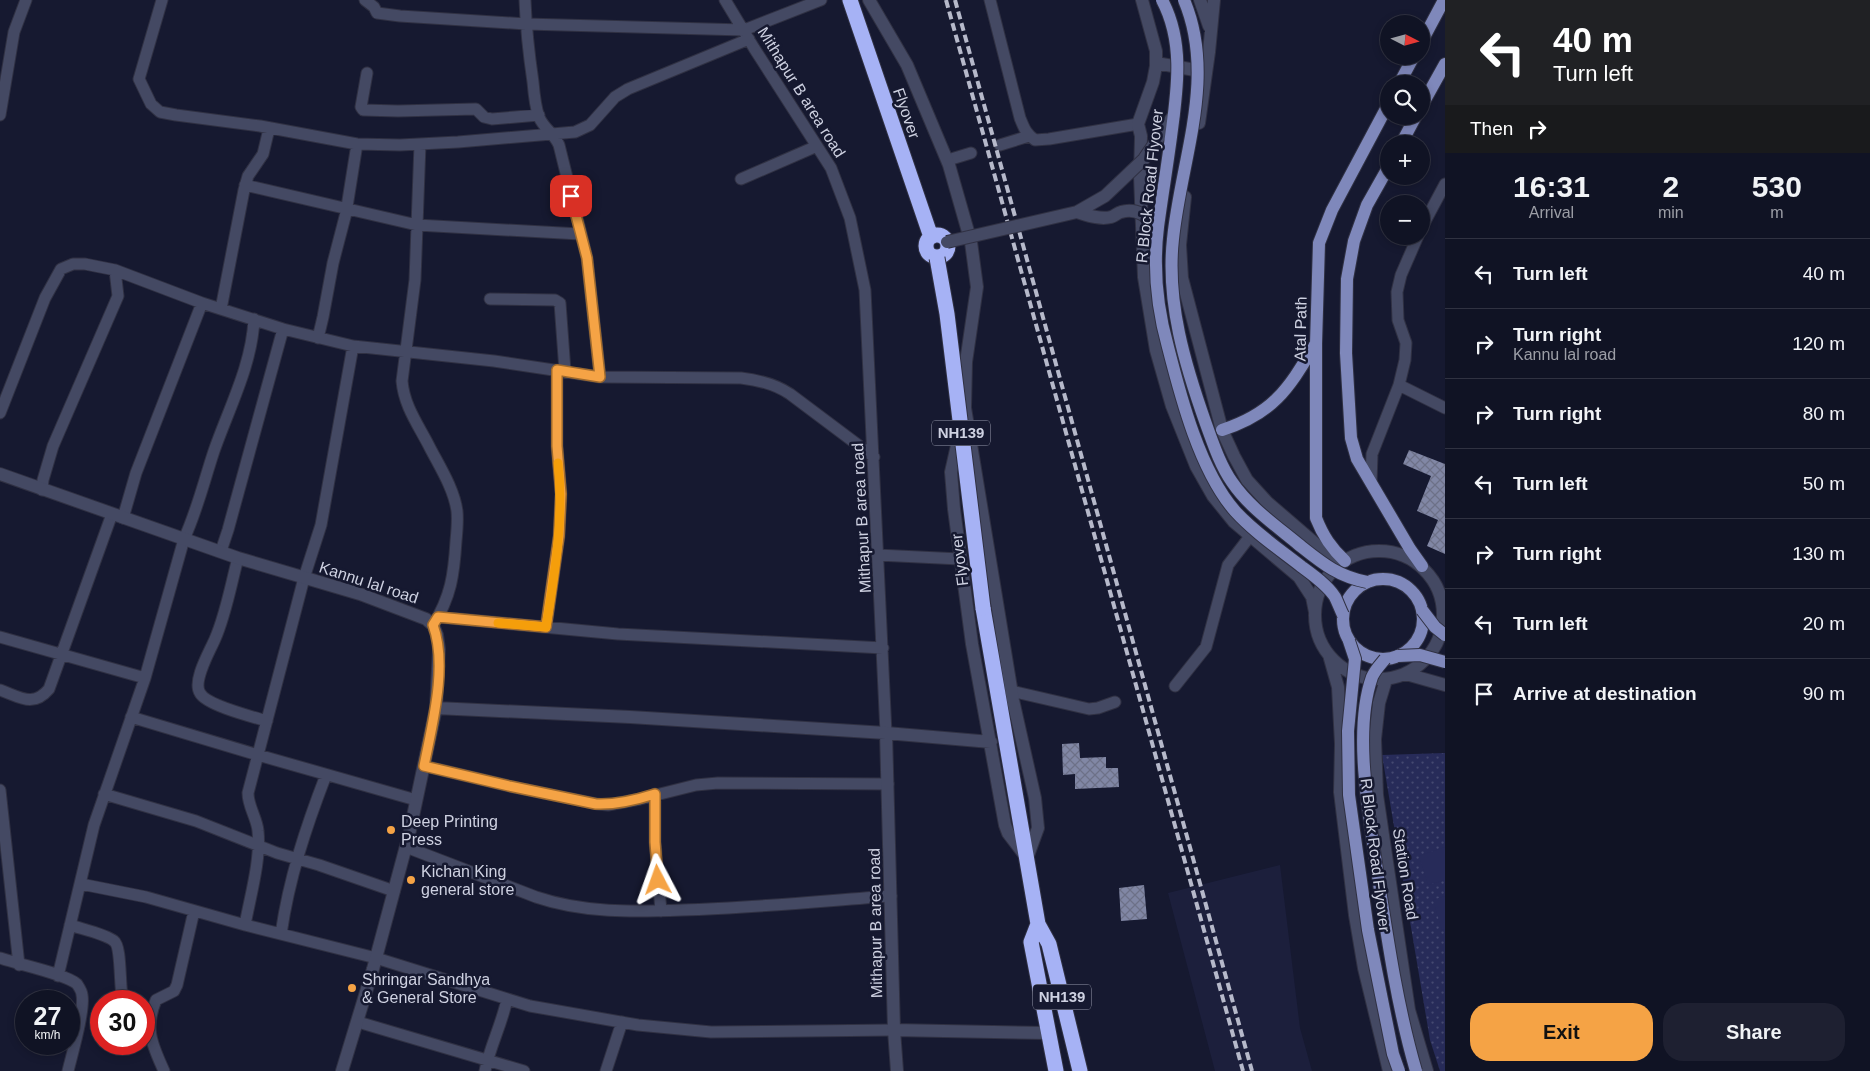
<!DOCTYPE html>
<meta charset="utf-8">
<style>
body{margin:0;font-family:Arial,sans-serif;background:#1e2031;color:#f1f3f6;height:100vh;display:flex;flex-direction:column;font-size:19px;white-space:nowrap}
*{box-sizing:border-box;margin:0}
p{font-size:16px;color:#9c9ea6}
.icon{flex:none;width:28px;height:28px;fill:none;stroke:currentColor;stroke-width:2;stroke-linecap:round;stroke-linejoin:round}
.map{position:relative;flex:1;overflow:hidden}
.sheet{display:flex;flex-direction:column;background:#101324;width:425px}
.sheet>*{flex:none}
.guide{background:#202124;color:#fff;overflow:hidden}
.needle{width:32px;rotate:96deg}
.tools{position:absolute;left:1380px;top:15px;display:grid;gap:10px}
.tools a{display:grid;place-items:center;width:50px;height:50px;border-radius:50%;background:#101324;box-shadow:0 2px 8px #0003,0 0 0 1px #303241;font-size:25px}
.speed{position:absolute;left:15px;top:990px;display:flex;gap:10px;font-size:25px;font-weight:700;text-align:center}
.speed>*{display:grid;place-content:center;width:65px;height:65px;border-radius:50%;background:#101324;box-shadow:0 2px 8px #0003,0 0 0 1px #303241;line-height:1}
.speed small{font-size:12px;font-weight:400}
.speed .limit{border:8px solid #d22;background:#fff;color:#111}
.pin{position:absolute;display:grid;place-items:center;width:42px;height:42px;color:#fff;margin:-21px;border-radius:10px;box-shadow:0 2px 8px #0006}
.me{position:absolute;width:55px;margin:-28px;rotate:356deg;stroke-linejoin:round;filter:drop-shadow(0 0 4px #0008)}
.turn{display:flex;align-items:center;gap:18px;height:105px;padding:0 25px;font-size:22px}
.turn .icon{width:65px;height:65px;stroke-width:2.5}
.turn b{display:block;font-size:35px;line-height:42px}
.then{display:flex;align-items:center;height:48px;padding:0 25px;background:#0003;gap:10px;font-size:19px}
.eta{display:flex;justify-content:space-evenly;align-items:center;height:85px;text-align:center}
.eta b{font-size:30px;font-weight:600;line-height:35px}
.primary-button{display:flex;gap:10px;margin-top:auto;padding:10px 25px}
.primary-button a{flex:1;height:58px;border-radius:20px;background:#f5a345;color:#111;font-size:20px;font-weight:600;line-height:58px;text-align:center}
.primary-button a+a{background:#1e2031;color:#f1f3f6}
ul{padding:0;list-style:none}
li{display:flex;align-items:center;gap:15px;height:70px;padding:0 25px;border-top:1px solid #303241}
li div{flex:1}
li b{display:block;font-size:19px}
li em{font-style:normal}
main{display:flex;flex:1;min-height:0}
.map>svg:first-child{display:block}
</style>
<main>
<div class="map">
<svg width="1445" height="1071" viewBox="0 0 1445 1071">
<defs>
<pattern id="park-dots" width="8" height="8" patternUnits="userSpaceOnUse" patternTransform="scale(1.25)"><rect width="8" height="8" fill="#272b59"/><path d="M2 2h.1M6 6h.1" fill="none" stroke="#454971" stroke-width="1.8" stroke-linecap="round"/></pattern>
<pattern id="building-cross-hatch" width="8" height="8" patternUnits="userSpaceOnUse" patternTransform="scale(1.25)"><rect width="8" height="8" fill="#8187a5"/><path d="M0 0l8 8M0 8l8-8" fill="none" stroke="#6d7188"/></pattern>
</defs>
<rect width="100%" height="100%" fill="#161930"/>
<path fill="#1c1f3c" d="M1280,865L1300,1028L1312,1071H1215L1168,893Z"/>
<path fill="url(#park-dots)" d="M1445,753V1071H1440L1430,1040L1382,755Z"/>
<path fill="#272b59" d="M1445,847V880L1428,885L1419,856Z
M1445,896V929L1442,930L1433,900Z"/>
<path fill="url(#building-cross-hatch)" d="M1409,450L1445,464V554L1427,546L1438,520L1417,511L1431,476L1403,464Z
M1079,743L1080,758L1106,757V768H1118L1119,787L1075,789V774L1063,775L1062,744Z
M1144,885L1147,919L1121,921L1119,888Z"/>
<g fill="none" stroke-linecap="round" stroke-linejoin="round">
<defs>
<path id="street" d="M162,0L139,79L151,104L160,112L176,115L260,126L357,144L400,145L458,142L575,132L590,125L615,97L628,89L749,39
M365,0L374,7L377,13L400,16L526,24L744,30L821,0
M525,0C526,28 529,55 533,82C534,94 535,106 539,117C544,129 554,133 559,145L587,258L600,377
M725,0L754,48L831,168L850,218L865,290L886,733
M990,0L1020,118C1024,128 1026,134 1035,140L1049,139L1138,124
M367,73L361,107L363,110L398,111L476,109L484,117L492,119L539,115
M0,115L14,32L26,0
M420,144L415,280L402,381C404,405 417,423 428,444C438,464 454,488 457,511C458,521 457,531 456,541C454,574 451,597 433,625
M1000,145L1029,136
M948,160L971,153
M741,179L817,146
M245,185L417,225L580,234
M1421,229L1445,184
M490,299L555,300L560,303L565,371
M221,309L244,190L248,176L263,154L269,129
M318,338L323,317L333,263L346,213L357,144
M1399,385L1445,408
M0,413L45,298L61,269L73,264H85L115,270L202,303L283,329L353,346L494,361L600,377L741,378C759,380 775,384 790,394L874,457
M1371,483L1372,454L1399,385L1405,360L1406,343L1398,320L1397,292L1401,275L1418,236
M42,490L43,480L53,446L118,296L115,270
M123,518L136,473L202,303
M221,551L228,530L283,329
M878,555L960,559
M238,558C231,584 226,614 215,639C210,651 192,681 200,693C206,705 253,717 267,721
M438,617L618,634L883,648
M546,627L559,536L561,494L557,446V370
M0,637L145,678
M1175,686L1206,647L1228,565L1251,535
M0,690C20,697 33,708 49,689L112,514
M1011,691L1089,709L1098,708L1115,702
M131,717L258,755L416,800
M424,766L509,786L597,804L608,805L640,799L696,785L718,783L888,784
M0,790L19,965
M104,794L196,821L277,853L319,865L394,891
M655,794V842L661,911
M406,847L536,897C583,913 633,912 682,910C752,908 822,901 891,896
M81,884L146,897L245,925L376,958L530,1006L638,1025L711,1032L894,1030
M70,925C82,929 106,934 114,941C122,947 119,988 123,1001
M245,925C250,897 261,860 258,831C257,818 248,807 248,793L304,578L321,525L353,346
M281,934C289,878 306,827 326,775
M0,958C17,964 66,974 77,984C79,987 82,992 82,995C85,1010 72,1054 68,1071
M58,976L94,825L145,678L184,539C197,511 204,481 214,451C229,408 252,365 254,319
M358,1022L524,1071
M164,1071C152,1044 144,1029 156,1000L174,991L177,985L194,911
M485,1071C490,1046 502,1024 507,999
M606,1071L622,1022"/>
<path id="secondary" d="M869,0L907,65L949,165L971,242L977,287L966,362L965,408L1013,700L1035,798L1038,828L1027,858
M1142,0L1156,51V66L1153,82L1138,124L1141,136L1140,176L1144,277L1156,350L1172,406L1196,466L1213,496L1234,522L1299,577L1312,597L1315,612
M1200,0L1209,26
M1156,63L1206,72
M1199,123L1209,52L1214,0
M1185,197L1180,245L1182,278L1222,430L1234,456L1247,480L1267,502L1339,564
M960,432L951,472L954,509L972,644L1005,825L1008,833L1027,858
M0,474L238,558L360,594L426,619L433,625L437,635L439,649L436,708L409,835L373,969L342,1071
M1315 615a64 64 0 1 1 128 0a64 64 0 1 1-128 0Z
M1329,655L1338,687L1341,744L1340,792L1355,915L1364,968L1389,1071
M1406,674L1445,685
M1386,680L1379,703L1375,739L1377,795L1409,1010L1427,1071
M436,708L630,717L886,733L991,742
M886,733L894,1030L897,1071
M894,1030L1048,1033"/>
<path id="primary" d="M1421,43L1444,0
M1399,84L1414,56
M1421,107L1445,64
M1401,144L1416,116
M1389,166L1367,205L1354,241L1347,279L1346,353L1351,438L1357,459L1410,549L1422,566
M1222,430C1274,413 1288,389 1315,345
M1345,561C1331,548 1323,536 1316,518V344L1319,243L1332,210L1389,103
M1343 619a40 40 0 1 1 80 0a40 40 0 1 1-80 0Z"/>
<path id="highway" d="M850,0L931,237
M926 246a11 11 0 1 1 22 0a11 11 0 1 1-22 0Z
M983,608L1038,924L1049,944L1080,1071
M1038,924L1031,942L1056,1071"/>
</defs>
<use href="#street" stroke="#303143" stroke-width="13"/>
<use href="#secondary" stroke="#303143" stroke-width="14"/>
<use href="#primary" stroke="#303143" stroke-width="14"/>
<use href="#highway" stroke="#303143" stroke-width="17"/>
<use href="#street" stroke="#444963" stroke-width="11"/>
<use href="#secondary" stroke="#444963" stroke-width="12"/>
<use href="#primary" stroke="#7f88bb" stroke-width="12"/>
<use href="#highway" stroke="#a6b2f5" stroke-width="15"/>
<path stroke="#b6b9ca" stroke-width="4" stroke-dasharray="8 4" stroke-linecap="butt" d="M946,0L1243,1071
M955,0L1252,1071"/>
<defs>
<path id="secondary-bridge" d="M1077,212C1087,215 1100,220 1111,217C1115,216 1117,213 1121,212C1137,207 1148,217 1158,228
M947,242L1077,212L1105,196L1144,159L1174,115"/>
<path id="primary-bridge" d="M1162,0C1185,43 1177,91 1171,137C1167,167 1162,197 1158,227C1153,268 1157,308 1168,347C1181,398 1200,471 1235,511C1254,532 1279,549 1302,567C1313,575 1327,585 1335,597C1338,603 1340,609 1343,615
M1184,0C1217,78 1181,159 1173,239C1166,302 1185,365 1206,424C1213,443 1220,465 1232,482C1249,507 1275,525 1298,544C1322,563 1337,576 1367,582
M1422,610L1435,627L1445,635
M1349,641L1355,659L1348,731L1349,795L1368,930L1393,1054L1399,1071
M1398,656L1420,655L1445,662
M1385,659C1380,665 1375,670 1372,677C1353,731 1369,814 1377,870C1387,936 1397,1006 1416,1071"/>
<path id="highway-bridge" d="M937,258L947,314L983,608"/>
</defs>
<use href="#secondary-bridge" stroke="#303143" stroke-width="14" stroke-linecap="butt"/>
<use href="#primary-bridge" stroke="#303143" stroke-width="14" stroke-linecap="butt"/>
<use href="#highway-bridge" stroke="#303143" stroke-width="17" stroke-linecap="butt"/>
<use href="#secondary-bridge" stroke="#444963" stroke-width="12"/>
<use href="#primary-bridge" stroke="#7f88bb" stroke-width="12"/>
<use href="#highway-bridge" stroke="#a6b2f5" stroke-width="15"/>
</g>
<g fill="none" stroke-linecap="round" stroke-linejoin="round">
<defs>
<path id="route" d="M571,196L587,258L600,377L557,370V446L561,494L559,536L546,627L438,617L433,625C448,666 432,725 424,766L509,786L596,804C616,805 636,800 655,794V842L658,880"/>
</defs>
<use href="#route" stroke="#9f6a2d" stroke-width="12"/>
<use href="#route" stroke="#f5a345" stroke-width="9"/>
<path stroke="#f59e0b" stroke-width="9" d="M498,623L546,627C555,573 564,518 558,463"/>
</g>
<g fill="#f5a345" stroke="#161930" stroke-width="2">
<circle cx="391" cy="830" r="5"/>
<circle cx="411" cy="880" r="5"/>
<circle cx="352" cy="988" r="5"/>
</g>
<g text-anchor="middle" stroke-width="5" stroke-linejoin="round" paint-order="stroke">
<g fill="#161930" stroke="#979aac" stroke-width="1">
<rect x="932" y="420.5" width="58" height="25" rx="4"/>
<rect x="1033" y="984.5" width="58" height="25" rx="4"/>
</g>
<g font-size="15" font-weight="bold" fill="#ced1e1">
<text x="961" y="438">NH139</text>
<text x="1062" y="1002">NH139</text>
</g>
<g font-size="16" fill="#ced1e1" stroke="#161930">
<text transform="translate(802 92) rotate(58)" y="6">Mithapur B area road</text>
<text transform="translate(907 113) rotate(71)" y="6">Flyover</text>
<text transform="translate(1149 186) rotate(-84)" y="6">R Block Road Flyover</text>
<text transform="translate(1300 329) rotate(-89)" y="6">Atal Path</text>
<text transform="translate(861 518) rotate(-93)" y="6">Mithapur B area road</text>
<text transform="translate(959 560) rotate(-97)" y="6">Flyover</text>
<text transform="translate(369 582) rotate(18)" y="6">Kannu lal road</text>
<text transform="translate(1376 855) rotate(83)" y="6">R Block Road Flyover</text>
<text transform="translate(1406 874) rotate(81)" y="6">Station Road</text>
<text transform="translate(875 923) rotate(-91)" y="6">Mithapur B area road</text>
</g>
<g font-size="16" fill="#ced1e1" stroke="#161930" text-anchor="start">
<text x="401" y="827">Deep Printing<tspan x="401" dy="18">Press</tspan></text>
<text x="421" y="877">Kichan King<tspan x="421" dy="18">general store</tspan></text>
<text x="362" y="985">Shringar Sandhya<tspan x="362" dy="18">&amp; General Store</tspan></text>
</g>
</g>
</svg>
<div class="tools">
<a><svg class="needle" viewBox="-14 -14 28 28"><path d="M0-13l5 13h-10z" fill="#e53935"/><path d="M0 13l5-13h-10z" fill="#9c9ea6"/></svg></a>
<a><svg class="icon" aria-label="search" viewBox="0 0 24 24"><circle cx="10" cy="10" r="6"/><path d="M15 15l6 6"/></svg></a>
<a>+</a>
<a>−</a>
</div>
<div class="speed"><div>27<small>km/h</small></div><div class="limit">30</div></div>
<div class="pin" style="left:571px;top:196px;background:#d93025"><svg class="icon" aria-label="arrive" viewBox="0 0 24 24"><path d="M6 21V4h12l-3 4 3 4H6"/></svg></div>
<svg class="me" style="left:658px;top:880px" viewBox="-20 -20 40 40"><path d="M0-17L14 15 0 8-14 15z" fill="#f5a345" stroke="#fff" stroke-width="4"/></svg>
</div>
<section class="sheet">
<div class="guide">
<div class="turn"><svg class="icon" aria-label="left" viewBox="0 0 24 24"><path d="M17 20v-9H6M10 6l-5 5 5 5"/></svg><div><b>40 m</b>Turn left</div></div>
<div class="then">Then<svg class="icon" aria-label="right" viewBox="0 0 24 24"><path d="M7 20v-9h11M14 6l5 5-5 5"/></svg></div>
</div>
<div class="eta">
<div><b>16:31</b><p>Arrival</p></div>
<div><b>2</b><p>min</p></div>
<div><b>530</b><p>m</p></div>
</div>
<ul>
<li><svg class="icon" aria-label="left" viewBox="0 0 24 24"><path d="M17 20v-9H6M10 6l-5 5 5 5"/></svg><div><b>Turn left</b></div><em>40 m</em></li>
<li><svg class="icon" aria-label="right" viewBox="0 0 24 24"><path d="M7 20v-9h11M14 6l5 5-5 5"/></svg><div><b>Turn right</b><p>Kannu lal road</p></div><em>120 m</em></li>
<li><svg class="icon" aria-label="right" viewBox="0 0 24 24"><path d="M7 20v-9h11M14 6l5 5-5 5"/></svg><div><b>Turn right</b></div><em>80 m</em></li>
<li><svg class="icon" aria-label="left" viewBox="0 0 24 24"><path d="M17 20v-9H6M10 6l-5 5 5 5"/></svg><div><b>Turn left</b></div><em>50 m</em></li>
<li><svg class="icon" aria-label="right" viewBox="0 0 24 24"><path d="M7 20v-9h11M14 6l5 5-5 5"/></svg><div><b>Turn right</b></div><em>130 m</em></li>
<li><svg class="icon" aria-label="left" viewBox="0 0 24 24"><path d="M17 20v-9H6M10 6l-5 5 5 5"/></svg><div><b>Turn left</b></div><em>20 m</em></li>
<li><svg class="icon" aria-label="arrive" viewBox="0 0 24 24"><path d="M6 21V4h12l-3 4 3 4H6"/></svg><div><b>Arrive at destination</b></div><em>90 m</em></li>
</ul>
<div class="primary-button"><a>Exit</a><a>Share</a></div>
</section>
</main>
